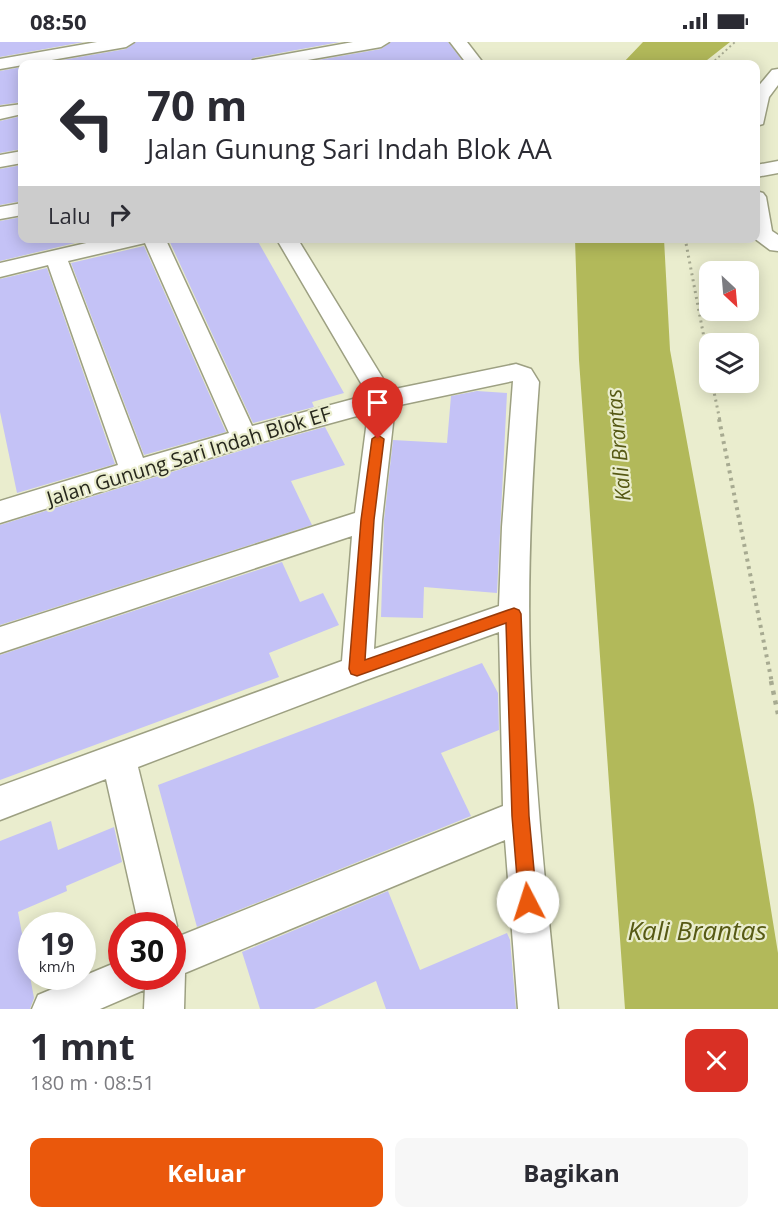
<!DOCTYPE html>
<html lang="id">
<meta charset="utf-8">
<style>
body{margin:0;font-family:"Open Sans",sans-serif;background:#f7f7f7;color:#2b2b33;height:100vh;display:flex;flex-direction:column;font-size:22px;white-space:nowrap}
*{box-sizing:border-box;margin:0}
p{font-size:20px;color:#7c7c81}
.icon{flex:none;width:33px;height:33px;fill:none;stroke:currentColor;stroke-width:2;stroke-linecap:round;stroke-linejoin:round}
.map{position:relative;height:967px;overflow:hidden}
.drawer{display:flex;flex-direction:column;background:#fff;flex:1}
.drawer>*{flex:none}
.banner{position:absolute;left:18px;top:18px;width:742px;height:183px;border-radius:12px;box-shadow:0 3px 15px #0003;background:#fff;color:#2b2b33;overflow:hidden}
.needle{width:39px;rotate:154deg}
.controls{position:absolute;left:699px;top:219px;display:grid;gap:12px}
.controls a{display:grid;place-items:center;width:60px;height:60px;border-radius:12px;background:#fff;box-shadow:0 3px 15px #0003;font-size:30px}
.speed{position:absolute;left:18px;top:870px;display:flex;gap:12px;font-size:30px;font-weight:700;text-align:center}
.speed>*{display:grid;place-content:center;width:78px;height:78px;border-radius:50%;background:#fff;box-shadow:0 3px 15px #0003;line-height:1}
.speed small{font-size:15px;font-weight:400}
.speed .limit{border:9px solid #d22;background:#fff;color:#111}
.pin{position:absolute;display:grid;place-items:center;width:51px;height:51px;color:#fff;margin:-62px -26px;border-radius:50% 50% 50% 0;rotate:-45deg;box-shadow:0 0 6px #0007}
.pin .icon{rotate:45deg}
.me{position:absolute;width:66px;margin:-33px;rotate:355deg;stroke-linejoin:round;filter:drop-shadow(0 0 4px #0008)}
.turn{display:flex;align-items:center;gap:21px;height:126px;padding:0 30px;font-size:27px}
.turn .icon{width:78px;height:78px;stroke-width:2.5}
.turn b{display:block;font-size:42px;line-height:51px}
.then{display:flex;align-items:center;height:57px;padding:0 30px;background:#0003;gap:12px;font-size:22px}
.round{display:grid;place-items:center;flex:none;width:63px;height:63px;border-radius:12px;background:#f7f7f7}
.summary{display:flex;align-items:center;justify-content:space-between;height:102px;padding:0 30px}
h1{font-size:36px;font-weight:700;line-height:45px}
.action{display:flex;gap:12px;margin-top:auto;padding:12px 30px}
.action a{flex:1;height:69px;border-radius:12px;background:#ea580c;color:#fff;font-size:24px;font-weight:700;line-height:69px;text-align:center}
.action a+a{background:#f7f7f7;color:#2b2b33}
.status{display:flex;justify-content:space-between;align-items:center;height:42px;padding:0 30px;background:#fff;direction:ltr}
.status svg{height:16px;fill:currentColor}
.map>svg:first-child{display:block}
</style>
<div class="status"><b>08:50</b><svg viewBox="0 0 49 12"><path d="M0 12V9h3v3zM5 12V6h3v6zM10 12V3h3v9zM15 12V0h3v12zM26 1h20v11H26zM47 4h2v5h-2z"/></svg></div>
<div class="map">
<svg width="778" height="967" viewBox="0 0 778 967">
<rect width="100%" height="100%" fill="#eaedce"/>
<path fill="#b2b95a" d="M643,0H730L702,22H622Z
M575,197H664L670,308L754,763L778,911V967H625L579,318Z"/>
<path fill="#c4c2f6" d="M0,0H84L0,15Z
M136,0H340L253,16L248,22H39L126,7Z
M391,0H448L465,22H295L381,7Z
M22,25V60L0,63V29Z
M22,74V107L0,111V79Z
M22,123V159L0,163V127Z
M22,175V196H96L0,219V179Z
M168,196H256L344,351L312,360L314,365L253,381Z
M144,204L226,390L144,413L71,221Z
M47,226L115,422L17,451L0,370V237Z
M477,349L507,351L497,551L424,545L423,576L381,575L384,478L393,398L447,401L451,354Z
M325,385L345,423L291,439L312,483L0,583V483L259,403Z
M282,520L300,560L323,551L339,583L269,611L279,635L0,738V613Z
M482,621L498,651L499,688L441,711L471,774L197,885L158,743Z
M51,779L58,808L114,785L122,820L66,844L67,849L18,870L34,956L30,967H0V799Z
M388,849L420,928L507,891L510,898L516,967H386L376,939L314,967H260L242,910Z"/>
<g fill="none" stroke-linecap="round" stroke-linejoin="round">
<defs>
<path id="street" d="M97,0H134L126,5L0,27V17Z
M353,0H389L381,5L285,22H250L253,18L259,17Z
M450,0H467L484,22H467Z
M778,27V43L769,55L763,82L756,84V47L772,28Z
M22,62V72L0,77V65Z
M22,109V121L0,125V113Z
M778,119V131L756,135V123Z
M756,149L763,151L766,155L772,189L778,193V209L770,208L754,196Z
M22,161V173L0,177V165Z
M108,196H165L252,384L368,353L276,196H297L390,348L516,322L531,327L539,340C532,434 527,528 530,622C534,737 546,852 558,967H518L505,798L185,931L184,967H144L145,944L144,948L100,967H32L38,953L122,918V934H172V897L503,764L499,590L366,638L138,725L177,884L172,895V884H139L106,737L0,778V744L342,619L352,494L0,611V585L355,471L368,371L258,401L0,481V459L118,423L48,223L0,235V221ZM145,201L229,391L143,416L68,219ZM513,339L502,485L499,564L374,607L382,478L395,364Z"/>
</defs>
<use href="#street" stroke="#9da082" stroke-width="3"/>
<path stroke="#a7aa91" stroke-width="2" stroke-dasharray="2 3" stroke-linecap="butt" d="M711,22L735,0"/>
<path stroke="#a7aa91" stroke-width="3" stroke-dasharray="2 4" stroke-linecap="butt" d="M685,196L710,327
M712,340L720,379"/>
<path stroke="#a7aa91" stroke-width="4" stroke-dasharray="3 4.5" stroke-linecap="butt" d="M719,377L772,641"/>
<path stroke="#a7aa91" stroke-width="4.5" stroke-dasharray="4 6" stroke-linecap="butt" d="M771,639L778,672"/>
<use href="#street" fill="#fff" fill-rule="evenodd"/>
</g>
<path fill="#ea580c" stroke="#983908" stroke-width="1.5" d="M378,393L384,397L374,478L365,618L514,566L519,568L521,572L529,774L537,860L535,866L528,869L522,866L519,860L512,774L506,581L357,634L351,632L349,627L361,478L372,397Z"/>
<g text-anchor="middle" stroke-width="4.5" stroke-linejoin="round" paint-order="stroke">
<g font-size="20" fill="#27281d" stroke="#eaedce">
<text transform="translate(189 414) rotate(-17)" y="7">Jalan Gunung Sari Indah Blok EF</text>
</g>
<g font-size="21" font-style="italic" fill="#565914" stroke="#eaedce">
<text transform="translate(619 403) rotate(-95)" y="7">Kali Brantas</text>
</g>
<g font-size="26" font-style="italic" fill="#565914" stroke="#eaedce">
<text x="697" y="898">Kali Brantas</text>
</g>
</g>
</svg>
<div class="controls">
<a><svg class="needle" viewBox="-14 -14 28 28"><path d="M0-13l5 13h-10z" fill="#e53935"/><path d="M0 13l5-13h-10z" fill="#7c7c81"/></svg></a>
<a><svg class="icon" aria-label="layers" viewBox="0 0 24 24"><path d="M12 4l9 5-9 5-9-5zM3 14l9 5 9-5"/></svg></a>
</div>
<div class="speed"><div>19<small>km/h</small></div><div class="limit">30</div></div>
<div class="pin" style="left:378px;top:397px;background:#d93025"><svg class="icon" aria-label="arrive" viewBox="0 0 24 24"><path d="M6 21V4h12l-3 4 3 4H6"/></svg></div>
<svg class="me" style="left:528px;top:860px" viewBox="-20 -20 40 40"><circle r="19" fill="#fff"/><path d="M0-13L10 11 0 6-10 11z" fill="#ea580c"/></svg>
<div class="banner">
<div class="turn"><svg class="icon" aria-label="left" viewBox="0 0 24 24"><path d="M17 20v-9H6M10 6l-5 5 5 5"/></svg><div><b>70 m</b>Jalan Gunung Sari Indah Blok AA</div></div>
<div class="then">Lalu<svg class="icon" aria-label="right" viewBox="0 0 24 24"><path d="M7 20v-9h11M14 6l5 5-5 5"/></svg></div>
</div>
</div>
<section class="drawer">
<div class="summary"><div><h1>1 mnt</h1><p>180 m · 08:51</p></div><a class="round" style="background:#d93025;color:#fff"><svg class="icon" aria-label="close" viewBox="0 0 24 24"><path d="M6 6l12 12M18 6L6 18"/></svg></a></div>
<div class="action"><a>Keluar</a><a>Bagikan</a></div>
</section>
